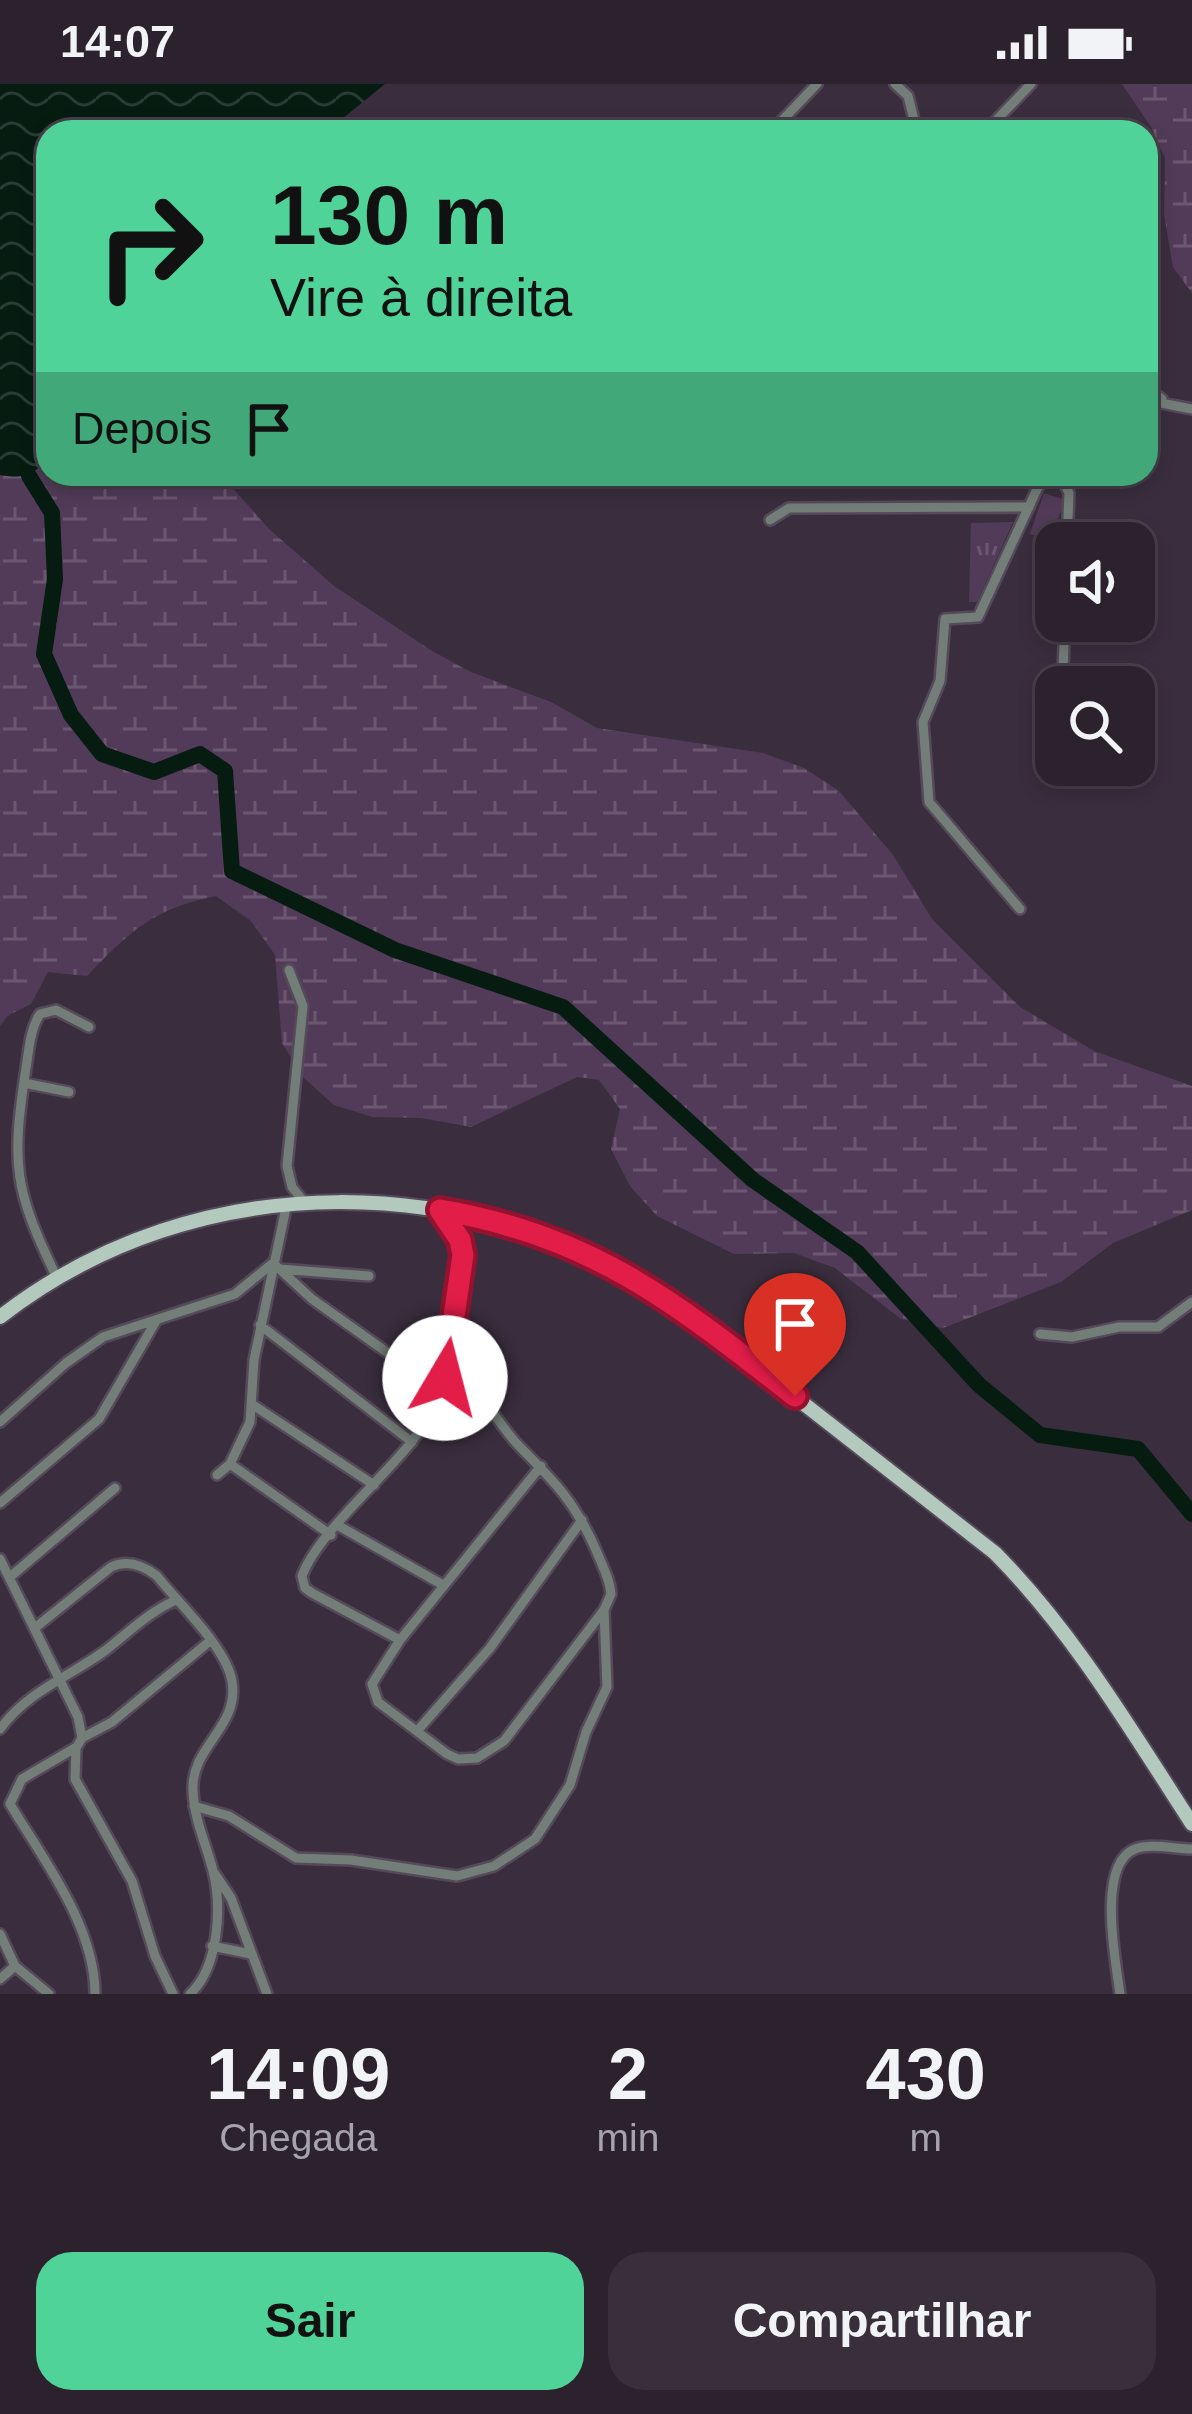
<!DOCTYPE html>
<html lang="pt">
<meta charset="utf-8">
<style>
body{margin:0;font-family:Arial,sans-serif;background:#382f3a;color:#f1f3f6;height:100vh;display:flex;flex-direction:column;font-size:45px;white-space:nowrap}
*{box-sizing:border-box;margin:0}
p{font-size:39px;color:#a6a4aa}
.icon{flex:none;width:66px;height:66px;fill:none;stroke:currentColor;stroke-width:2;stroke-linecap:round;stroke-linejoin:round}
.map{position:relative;height:1910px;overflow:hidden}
.drawer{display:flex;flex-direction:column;background:#2c222e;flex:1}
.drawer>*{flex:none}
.banner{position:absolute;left:36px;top:36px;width:1122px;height:366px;border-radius:36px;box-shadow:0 6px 18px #0003,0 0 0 3px #483f4a;background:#50d398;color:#111;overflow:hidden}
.buttons{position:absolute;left:1035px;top:438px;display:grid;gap:24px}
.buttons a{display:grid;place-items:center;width:120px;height:120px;border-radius:24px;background:#2c222e;box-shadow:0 6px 18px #0003,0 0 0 3px #483f4a;font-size:60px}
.pin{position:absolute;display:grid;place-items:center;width:102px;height:102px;color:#fff;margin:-123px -51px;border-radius:50% 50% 50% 0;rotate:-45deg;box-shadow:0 0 12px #0007}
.pin .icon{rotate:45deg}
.me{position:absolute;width:132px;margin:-66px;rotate:8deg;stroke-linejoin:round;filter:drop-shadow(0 0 9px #0008)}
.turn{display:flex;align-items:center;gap:42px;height:252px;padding:0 36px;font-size:54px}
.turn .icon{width:156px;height:156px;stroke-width:2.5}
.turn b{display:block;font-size:84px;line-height:102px}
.then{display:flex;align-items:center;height:114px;padding:0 36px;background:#0003;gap:24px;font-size:45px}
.eta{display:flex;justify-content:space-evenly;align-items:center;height:204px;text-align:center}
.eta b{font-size:72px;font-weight:800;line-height:84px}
.cta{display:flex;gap:24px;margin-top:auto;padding:24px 36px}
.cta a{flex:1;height:138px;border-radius:36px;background:#50d398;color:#111;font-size:48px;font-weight:800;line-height:138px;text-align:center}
.cta a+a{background:#382f3a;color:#f1f3f6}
.status{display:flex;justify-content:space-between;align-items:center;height:84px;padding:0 60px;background:#2c222e;direction:ltr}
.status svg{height:33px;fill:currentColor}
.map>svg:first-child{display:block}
</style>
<div class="status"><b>14:07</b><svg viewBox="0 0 49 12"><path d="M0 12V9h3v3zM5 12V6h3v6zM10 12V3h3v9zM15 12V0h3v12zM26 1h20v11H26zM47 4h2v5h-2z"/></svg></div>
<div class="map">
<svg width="1192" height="1910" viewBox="0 0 1192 1910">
<defs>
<pattern id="wetland-marsh" width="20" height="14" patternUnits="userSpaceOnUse" patternTransform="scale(3)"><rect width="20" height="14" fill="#523b58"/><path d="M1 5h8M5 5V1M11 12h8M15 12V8" fill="none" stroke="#6b5770"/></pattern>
<pattern id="park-tufts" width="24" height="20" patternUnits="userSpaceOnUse" patternTransform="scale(3)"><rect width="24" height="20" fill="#523b58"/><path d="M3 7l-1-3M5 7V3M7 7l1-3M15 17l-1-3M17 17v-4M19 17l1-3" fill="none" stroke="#6b5770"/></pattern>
<pattern id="water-waves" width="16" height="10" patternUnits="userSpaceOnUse" patternTransform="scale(3)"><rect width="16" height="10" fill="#061c11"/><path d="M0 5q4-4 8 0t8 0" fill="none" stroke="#2a3c34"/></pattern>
</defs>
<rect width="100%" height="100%" fill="#3a2e3e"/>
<path fill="#523b58" d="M1044,409L1065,416L1050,457L1030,450Z"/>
<path fill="url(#wetland-marsh)" d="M1122,0H1192V209L1173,183L1164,130L1165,74L1151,43Z
M48,257V390H220L269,445L334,502L432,567L471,588L551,618L597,644L763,669L804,684L839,707L893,771L932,835L1020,923L1094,967L1192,1002V1126L1113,1159L1061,1198L943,1244L901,1235L835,1184L794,1169L734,1170L657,1132L630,1102L611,1065L620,1025L599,996L577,993L471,1043L422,1034L373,1033L334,1021L304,994L282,959L275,871L251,837L216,812C153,825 131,846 87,892L48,888L31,920L7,932L0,942V262Z"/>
<path fill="url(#park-tufts)" d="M1013,438L977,518H969L971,439Z"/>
<path fill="url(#water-waves)" d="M0,0H385L326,48H48V369C39,392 22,395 0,391Z"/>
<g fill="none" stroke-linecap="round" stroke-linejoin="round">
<path stroke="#061c11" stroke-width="16" d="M29,392L52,429L55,495L44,570L71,631L102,670L154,688L200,670L225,687L232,787L395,866L563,923L753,1096L857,1168L979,1301L1040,1351L1138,1365L1192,1430"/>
<defs>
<path id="street" d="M895,0L908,12L917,48
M771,48L817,0
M985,48L1031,0
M1146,303L1162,315
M1146,316L1192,325
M1060,390L1069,409L1067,459
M770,436L789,424L1029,423
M1063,585L1065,537
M1020,825L929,718L923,638L940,597L945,535L978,533L1044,390
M289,886L303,922L287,1082L292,1103L304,1118
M24,999L69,1008
M279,1185L369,1192
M57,1194C14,1105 11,1082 26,984C29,966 30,945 40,930L56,926L89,943
M260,1241L412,1358
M1040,1250L1072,1253L1119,1243H1158L1192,1218
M445,1294C490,1310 490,1331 519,1362C555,1398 575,1418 596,1466C602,1481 610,1495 611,1510L604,1526L504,1657L477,1674L458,1675L447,1670L378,1618L372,1600L400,1556L541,1382
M253,1321L374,1401
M0,1338L66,1279L103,1253L235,1210L273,1179L312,1215L440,1306
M230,1380L331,1451
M217,1391L230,1380L250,1338L254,1276L287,1119
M0,1419L99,1335L156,1237
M339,1442L443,1501
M0,1475L78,1633L82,1654L76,1664L75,1695L132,1797L155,1872L173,1910
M10,1493L115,1404
M36,1543L111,1483C128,1475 144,1482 157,1492C179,1520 226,1563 232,1597C240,1643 191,1662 193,1706C194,1736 206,1759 213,1787C222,1823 219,1883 190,1910
M400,1556L312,1509L305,1504L302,1492C318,1449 383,1395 413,1356C453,1303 454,1235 463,1171L461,1156L443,1131
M0,1645C28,1607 69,1593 106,1566C129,1548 149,1528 176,1516
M418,1646L490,1564L582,1436
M82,1654L112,1638L210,1557
M75,1664L22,1695L10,1720C43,1775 95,1842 95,1910
M194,1722L229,1732L296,1774L351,1776L457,1792L494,1782L535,1755L570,1701L586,1648L607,1603L604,1526
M213,1787L231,1814L267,1910
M0,1850L15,1882L49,1910
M212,1862L251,1870
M0,1895L15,1882
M1120,1910C1116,1879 1096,1780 1135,1765C1151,1759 1175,1765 1192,1765"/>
<path id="primary" d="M0,1233C198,1079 477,1084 680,1223L995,1469C1074,1549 1131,1646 1192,1740"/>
</defs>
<use href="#street" stroke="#554a59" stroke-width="14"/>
<use href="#primary" stroke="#554a59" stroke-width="18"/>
<use href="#street" stroke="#747e78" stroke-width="9"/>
<use href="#primary" stroke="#b4c9bd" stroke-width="14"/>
</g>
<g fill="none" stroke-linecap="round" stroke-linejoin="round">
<defs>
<path id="route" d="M445,1294L463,1171L460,1156L440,1126C592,1151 677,1220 795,1312"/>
</defs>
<use href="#route" stroke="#92132f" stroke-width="30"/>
<use href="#route" stroke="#e11d48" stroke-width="21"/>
</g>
</svg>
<div class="buttons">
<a><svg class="icon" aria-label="sound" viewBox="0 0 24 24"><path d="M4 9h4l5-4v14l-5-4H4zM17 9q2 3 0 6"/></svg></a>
<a><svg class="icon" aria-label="search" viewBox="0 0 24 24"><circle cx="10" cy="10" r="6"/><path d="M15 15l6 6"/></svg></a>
</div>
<div class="pin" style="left:795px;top:1312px;background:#d93025"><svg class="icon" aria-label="arrive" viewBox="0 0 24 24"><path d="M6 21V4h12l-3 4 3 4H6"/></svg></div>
<svg class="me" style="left:445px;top:1294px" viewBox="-20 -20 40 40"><circle r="19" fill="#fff"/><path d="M0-13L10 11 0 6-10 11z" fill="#e11d48"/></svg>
<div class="banner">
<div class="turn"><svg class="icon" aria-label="right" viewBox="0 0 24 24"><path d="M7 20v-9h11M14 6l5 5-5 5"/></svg><div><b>130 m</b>Vire à direita</div></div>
<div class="then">Depois<svg class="icon" aria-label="arrive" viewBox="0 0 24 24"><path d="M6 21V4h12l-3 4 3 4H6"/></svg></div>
</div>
</div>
<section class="drawer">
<div class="eta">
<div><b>14:09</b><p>Chegada</p></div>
<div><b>2</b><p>min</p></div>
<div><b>430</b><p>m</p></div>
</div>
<div class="cta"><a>Sair</a><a>Compartilhar</a></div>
</section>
